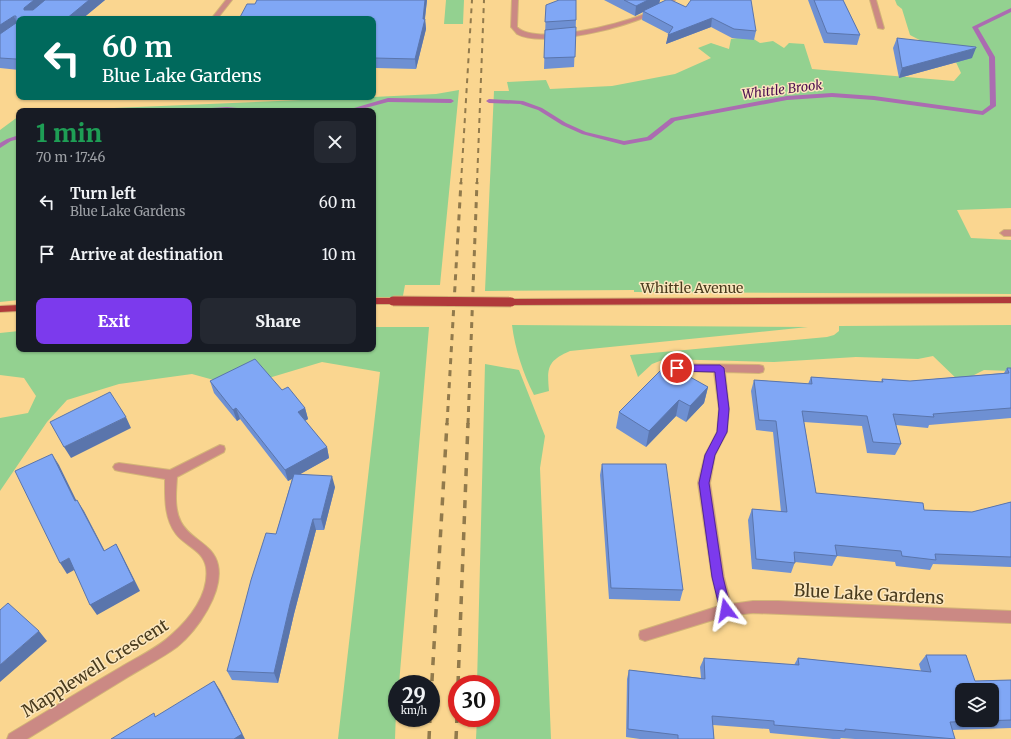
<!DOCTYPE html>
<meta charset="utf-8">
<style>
body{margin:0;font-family:Merriweather,serif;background:#242831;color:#f1f3f6;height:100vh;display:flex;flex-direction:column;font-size:15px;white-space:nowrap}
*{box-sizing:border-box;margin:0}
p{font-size:13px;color:#9ea1a6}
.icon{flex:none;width:22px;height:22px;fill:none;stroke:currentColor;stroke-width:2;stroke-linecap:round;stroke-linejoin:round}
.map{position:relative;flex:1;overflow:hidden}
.drawer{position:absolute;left:16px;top:108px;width:360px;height:244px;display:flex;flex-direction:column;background:#171b24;border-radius:8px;box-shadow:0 1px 3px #0004}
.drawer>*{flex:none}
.top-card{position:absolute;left:16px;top:16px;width:360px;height:84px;border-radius:8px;box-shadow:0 1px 3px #0004;background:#00695c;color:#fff;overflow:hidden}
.buttons{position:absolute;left:955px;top:683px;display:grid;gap:8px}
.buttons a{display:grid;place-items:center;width:44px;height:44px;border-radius:8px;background:#171b24;box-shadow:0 1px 3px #0004;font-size:20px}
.speed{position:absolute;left:388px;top:675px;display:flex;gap:8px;font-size:20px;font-weight:700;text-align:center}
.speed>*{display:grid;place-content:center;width:52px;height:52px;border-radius:50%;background:#171b24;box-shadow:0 1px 3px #0004;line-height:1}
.speed small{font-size:10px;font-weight:400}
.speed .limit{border:6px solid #d22;background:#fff;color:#111}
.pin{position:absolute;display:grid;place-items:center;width:34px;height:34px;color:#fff;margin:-17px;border:2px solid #fff;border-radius:50%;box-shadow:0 1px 4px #0007}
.me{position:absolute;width:44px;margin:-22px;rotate:347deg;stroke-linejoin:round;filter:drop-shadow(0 0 3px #0008)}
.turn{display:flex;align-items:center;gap:14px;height:84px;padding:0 20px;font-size:18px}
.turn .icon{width:52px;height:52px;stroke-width:2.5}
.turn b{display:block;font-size:28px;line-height:34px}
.round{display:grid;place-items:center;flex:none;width:42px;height:42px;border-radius:8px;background:#242831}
.head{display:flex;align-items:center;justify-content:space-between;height:68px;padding:0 20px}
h1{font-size:24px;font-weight:800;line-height:30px;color:#1e9e55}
.action{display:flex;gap:8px;margin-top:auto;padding:8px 20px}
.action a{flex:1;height:46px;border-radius:8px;background:#7c3aed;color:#fff;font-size:16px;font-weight:800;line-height:46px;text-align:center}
.action a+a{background:#242831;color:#f1f3f6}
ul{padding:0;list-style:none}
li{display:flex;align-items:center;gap:12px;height:52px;padding:0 20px}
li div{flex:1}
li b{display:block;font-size:15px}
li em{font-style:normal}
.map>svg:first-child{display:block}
</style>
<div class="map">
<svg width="1011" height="739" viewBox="0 0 1011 739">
<rect width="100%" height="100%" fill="#fad690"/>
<path fill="#93d190" d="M446,0H464L463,24H444Z
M895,0H1011V208L957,210L971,238L1011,240V294L634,292V290L485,291L494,91H509L507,82L546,80L550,89L612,86L675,74L711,58L698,48L711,43L729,49L731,39L749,36L760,43L773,41L784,48L789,43L804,44L812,69L954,81L961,73L954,58L910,35L902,9L897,5Z
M459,90L440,285H405L402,301L373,300V111H43L373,97L436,94Z
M19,116V300L0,302V130Z
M512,325L808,327L570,351C547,361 547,368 549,391L534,395C523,373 515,349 512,325Z
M1011,325V371L984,370L960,382L933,356L918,359L856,357L774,362L665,359L652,364L638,377L630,355L827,337L834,335L839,331V326Z
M373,327H429L399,684H397L395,739H338L380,372L322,362L272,377L221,382L192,374L119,384L67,400L47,422L0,491V418L28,413L36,396L24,378L0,375V333L19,331V349H373Z
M485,364L519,370L545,436L540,468L551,739H476L477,718H491V684H477Z"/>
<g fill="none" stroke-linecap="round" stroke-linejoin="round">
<path fill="#ab6cb1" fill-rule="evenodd" d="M1011,8V12L978,28L995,57L996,106L983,115L874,100L832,97L787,100L675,121L651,140L624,145L582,134L562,125L538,110L520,104L489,103L486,101L489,99L523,101L542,108L566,123L586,132L624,141L647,137L671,118L787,96L832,93L874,96L982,111L990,105L989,57L972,27Z
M388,98L451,99L454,101L451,103L388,102L354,111H344Z
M227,107L248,109L251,111H193L196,109Z
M19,135V139L11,141L0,148V143L7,139Z"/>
<defs>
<path id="service" d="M1011,230V236H1004L1000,233L1004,230Z"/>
<path id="minor" d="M226,0H232L217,19H211Z
M512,0H518L517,27C536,46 619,24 642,15C653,10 665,0 675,0C653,23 545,50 517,34C515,32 513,29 511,27Z
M870,0H876L884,28L883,29L878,28Z
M677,364L759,365L763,366L764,369L763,372L759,373L725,372L729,409L727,432L715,455L710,483L724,577L731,604L753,601H778L1011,611V623L753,613L726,616L645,641L640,639L639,635L640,631L719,606L712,577L698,483L705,455L717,432L719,409L714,372L673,371L672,368L673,365Z
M220,445L224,446L225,449L224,452L177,477C176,492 174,509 181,522C190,540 213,543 218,565C224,592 197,631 177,647C162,658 144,667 128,677C94,698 61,718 27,739H7L9,734C46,712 83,689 121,667C136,658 157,648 170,636C189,620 210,594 206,567C203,550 185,546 176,534C164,518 165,498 165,479L119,471L115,470L113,467L115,464L119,463L170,470Z"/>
<path id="primary" d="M1011,297V303L511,305L506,302L511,299Z
M373,298H393L398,301L393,304H373Z
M19,305V311L0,312V306Z"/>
</defs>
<use href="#service" stroke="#d3b477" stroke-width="2"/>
<use href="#minor" stroke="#d3b477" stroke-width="2"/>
<use href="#primary" stroke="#d3b477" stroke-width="2"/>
<use href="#service" fill="#cb8984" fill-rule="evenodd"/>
<use href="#minor" fill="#cb8984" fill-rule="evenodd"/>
<use href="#primary" fill="#b0393b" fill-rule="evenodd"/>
<path stroke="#917a4c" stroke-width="2" stroke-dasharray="5 5" stroke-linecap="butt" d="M461,183L472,0
M477,183L484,0"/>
<path stroke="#917a4c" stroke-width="3" stroke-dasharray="6 6" stroke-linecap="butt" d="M447,424L461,182
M468,424L477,182"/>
<path stroke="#917a4c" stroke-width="3.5" stroke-dasharray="8 8" stroke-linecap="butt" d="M458,684L468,423
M431,697L447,423
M429,739L430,718
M456,739L457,718"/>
<defs>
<path id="primary-bridge" d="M393,301L511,302"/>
</defs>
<use href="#primary-bridge" stroke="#d3b477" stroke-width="11" stroke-linecap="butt"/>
<use href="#primary-bridge" stroke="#b0393b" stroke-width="9"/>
</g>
<path fill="#6e90d3" d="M0,0H105L82,19H19V70L0,68Z
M257,0H427L425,19L426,29L416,69L376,68L375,72H373V19L255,4Z
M604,0H660L659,3L686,7L756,31L754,40L732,38L711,27L666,44L669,34L642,20L643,12L635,16Z
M808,0H843L860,35L857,45L824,43Z
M546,5L576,20L574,67L544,69Z
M897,38L972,58L899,78L893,48Z
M1007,368H1011V418L929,425L928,428L896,425L901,444L895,455L867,453L862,426L804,422L816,493L924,510L972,512L1011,502V567L933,564L930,570L896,566L895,562L837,556L832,566L795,562L791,573L752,569L748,520L752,509L781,512L773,432L756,430L751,391L754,380L808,384L811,377L881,382L882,379L910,381L1004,373Z
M210,381L282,390L305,408L308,419L305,421L327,447L329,458L300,474L335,487L324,530H316L294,614L278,683L232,680L227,671L276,534L292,479L288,481L240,419L237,421L214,393Z
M708,387L704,403L686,422L676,416L646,447L616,428L619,412Z
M602,464L683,590L680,601L609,599L600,475Z
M926,655L975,681L1011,680V728L952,730L955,739H855L841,738L840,739H833L770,733L769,729L713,725L714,739H640L626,737L627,679L629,670L701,678L700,667L704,658L794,665L798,658L921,671L919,664Z"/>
<path fill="#5a75ac" d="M34,0H50L28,18L24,10V8Z
M89,0H105L82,19H66Z
M425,0H427L424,25L425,19L426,29L416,69L415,59L423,19Z
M648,0H660L659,4L635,16L636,6Z
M14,16L18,26L0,39V25Z
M712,18L711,27L666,44L668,35Z
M976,48L972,58L899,78L902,68Z
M19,57V67L16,59Z
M375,58L376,68L375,72L374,62Z
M708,387L704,403L686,422L690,406Z
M679,400L676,416L646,447L649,431Z
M236,408L240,419L237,421L233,410Z
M305,408L308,419L301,423L298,412Z
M126,417L131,428L71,458L64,447Z
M327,447L329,458L288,481L285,470Z
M52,454L59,465L82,512L75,501Z
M332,476L335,487L324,530L321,519Z
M77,500L84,511L110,561L104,551Z
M313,519L316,530L294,614L278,683L274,673L290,604Z
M116,544L122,555L140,591L97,615L90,605Z
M69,558L76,569L67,574L60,563Z
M39,631L47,641L0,682V665Z
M214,681L220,690L245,739H234Z"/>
<path fill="#80a7f5" stroke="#5a75ac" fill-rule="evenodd" d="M0,0H34L24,8V10H33L45,0H89L66,19H19V57L16,59L0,58V34L16,23V16H14L0,25Z
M257,0H425L423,19H425L415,59L375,58L374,62H373V19H239L247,4H255Z
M559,0H576V20L545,22L546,5Z
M624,0H648L636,6Z
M666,0H671L686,7L691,0H751L756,31L734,29L712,18L668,35L673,27L643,11Z
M814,0H843L860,35L827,33Z
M576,27L575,57L544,58L545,30Z
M897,38L976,47V48L902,68Z
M255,359L282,390L288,387L305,408L298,412L327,447L285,470L236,408L233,410L210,381Z
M667,364L708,387L690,406L679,400L649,431L619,412Z
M1007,368H1011V408L933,414L934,417L893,414L901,444L873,442L867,416L802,411L816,493L923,503L924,510L972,512L1011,502V557L935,554L936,560L902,556L901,551L835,545L837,556L794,552L795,563L756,559L752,509L787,512L776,421L759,420L754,380L812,384L811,377L883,382L882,379L910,381L1009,373Z
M110,392L126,417L64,447L50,422Z
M52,454L75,501L77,500L104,551L116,544L134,581L90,605L69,558L60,563L15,471Z
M602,464H666L683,590L611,588Z
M294,474L332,476L321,519H313L290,604L274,673L227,671L251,580L266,533L276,534Z
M8,603L39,631L0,665V610Z
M926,655H966L975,681L1011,680V720L950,722L955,739L845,729V731L774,725V721L712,716L714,739H678V735L628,729L629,670L705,679L704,658L799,665L798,658L931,672ZM962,690H992V720H962Z
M214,681L242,734L234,739H111L154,713L155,717Z"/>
<path fill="#7c3aed" stroke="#51269a" d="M677,365H720L724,368L729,409L727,432L715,455L709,483L723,577L731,610L730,614L726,616L722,614L720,610L712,577L699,483L705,455L717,432L719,409L715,372L677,371L672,368Z"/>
<g text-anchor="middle" stroke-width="3" stroke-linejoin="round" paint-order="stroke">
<g font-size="13" font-style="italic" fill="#490e50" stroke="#fbe6bd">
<text transform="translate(782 89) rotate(-7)" y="5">Whittle Brook</text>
</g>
<g font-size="14" fill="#493b1d" stroke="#fbe6bd">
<text x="692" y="293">Whittle Avenue</text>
</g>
<g font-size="17" fill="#493b1d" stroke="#fbe6bd">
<text transform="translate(869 594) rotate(3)" y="6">Blue Lake Gardens</text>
<text transform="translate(95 668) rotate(-32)" y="6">Mapplewell Crescent</text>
</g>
</g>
</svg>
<div class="buttons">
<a><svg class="icon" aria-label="layers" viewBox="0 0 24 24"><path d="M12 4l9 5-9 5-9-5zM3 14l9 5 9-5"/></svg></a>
</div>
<div class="speed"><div>29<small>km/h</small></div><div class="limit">30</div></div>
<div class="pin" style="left:677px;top:368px;background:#d93025"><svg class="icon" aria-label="arrive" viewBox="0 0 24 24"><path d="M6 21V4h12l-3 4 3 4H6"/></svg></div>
<svg class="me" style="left:726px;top:610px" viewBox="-20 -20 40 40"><path d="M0-17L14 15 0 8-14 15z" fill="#7c3aed" stroke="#fff" stroke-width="4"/></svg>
<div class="top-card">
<div class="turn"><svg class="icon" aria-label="left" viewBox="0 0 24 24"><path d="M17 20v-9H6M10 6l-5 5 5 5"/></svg><div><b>60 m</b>Blue Lake Gardens</div></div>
</div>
<section class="drawer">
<div class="head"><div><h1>1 min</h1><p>70 m · 17:46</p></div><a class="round"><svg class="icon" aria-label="close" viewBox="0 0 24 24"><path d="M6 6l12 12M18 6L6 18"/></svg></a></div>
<ul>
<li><svg class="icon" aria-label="left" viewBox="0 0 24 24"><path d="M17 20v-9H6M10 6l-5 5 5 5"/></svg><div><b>Turn left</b><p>Blue Lake Gardens</p></div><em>60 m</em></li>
<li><svg class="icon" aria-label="arrive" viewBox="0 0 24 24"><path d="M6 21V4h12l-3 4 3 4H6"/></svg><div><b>Arrive at destination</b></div><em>10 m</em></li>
</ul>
<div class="action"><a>Exit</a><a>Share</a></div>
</section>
</div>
